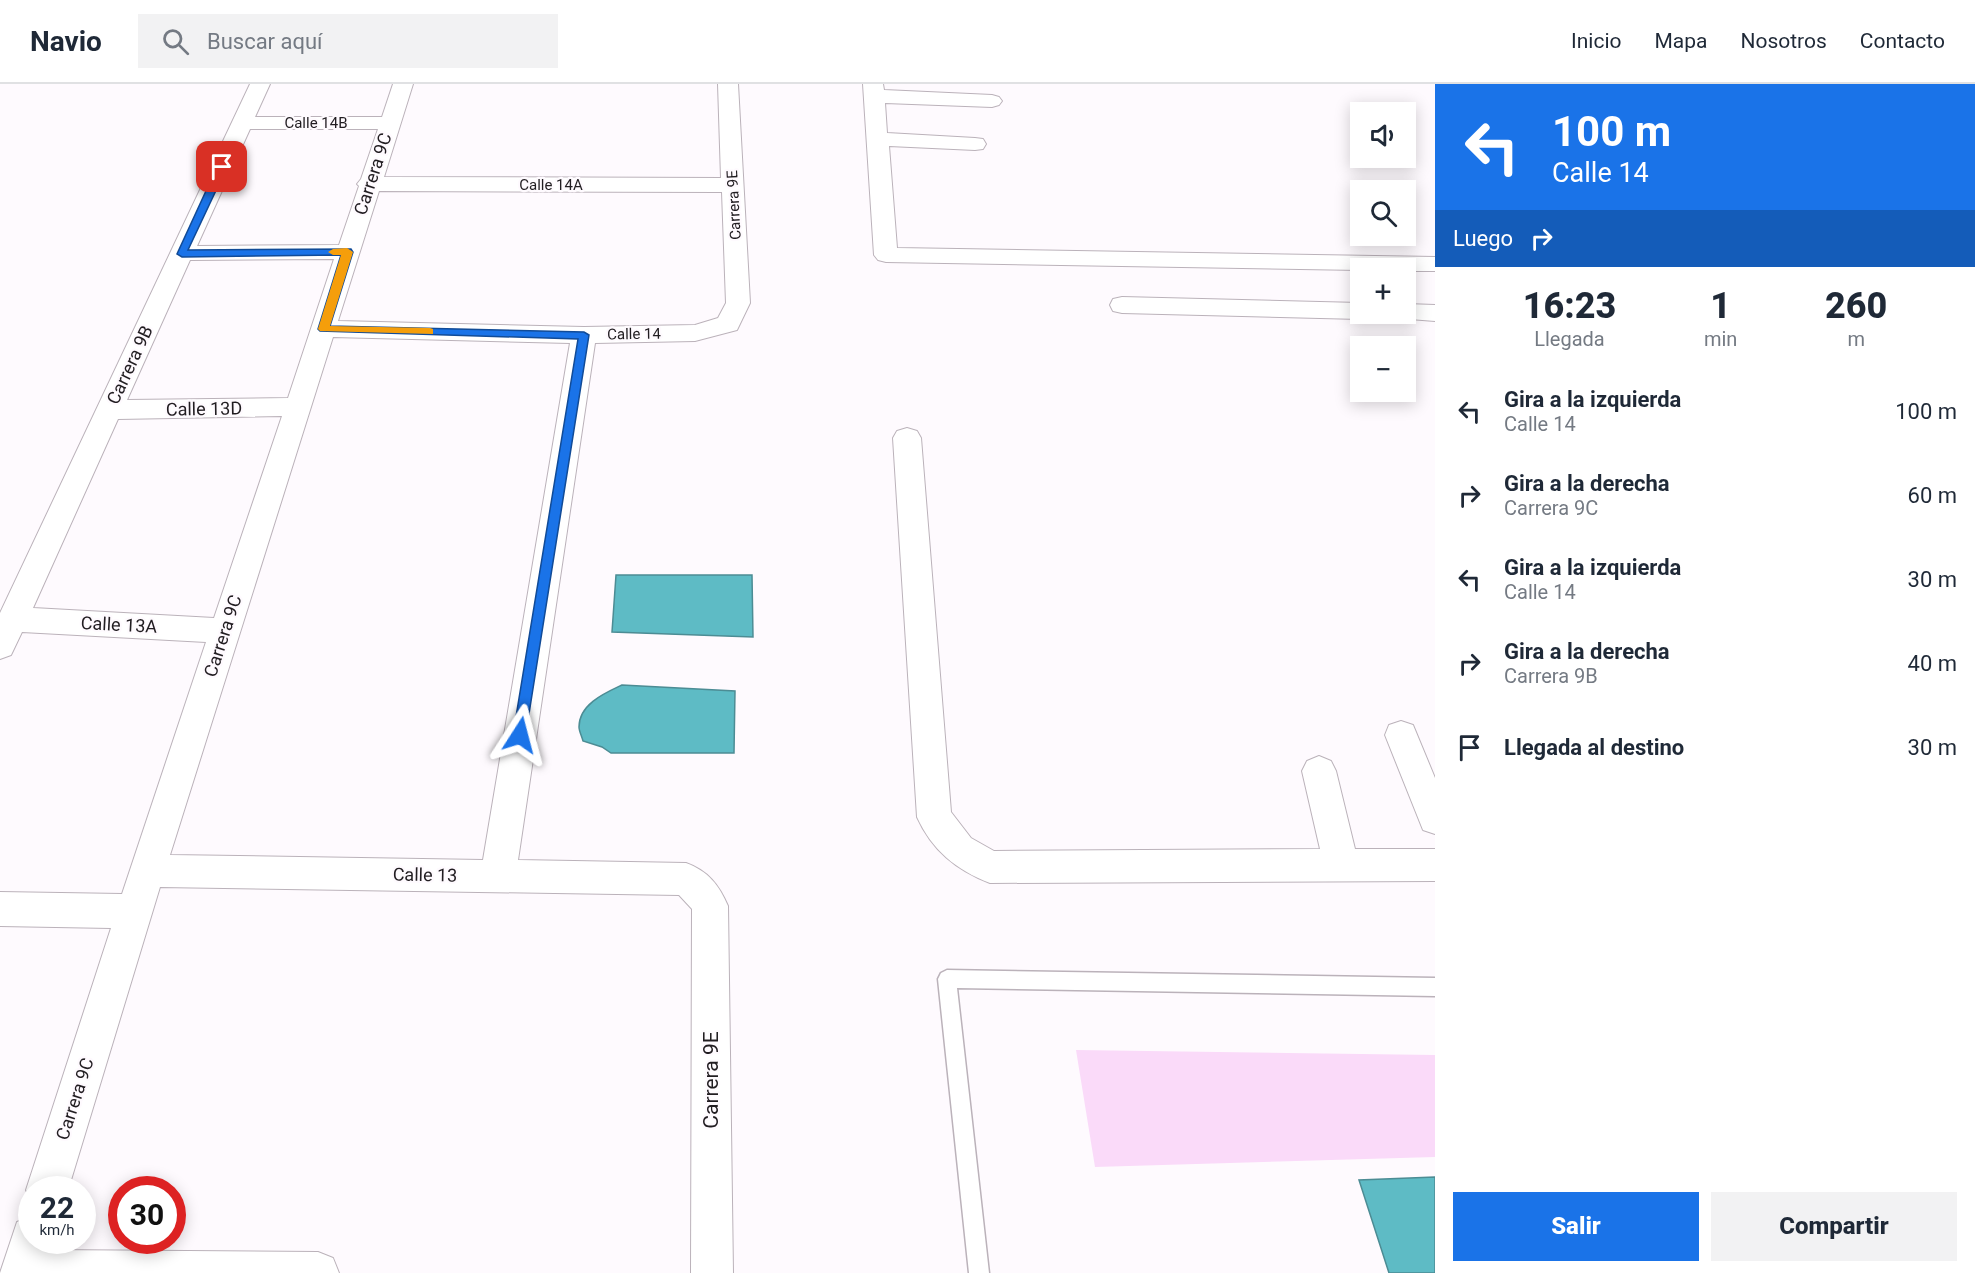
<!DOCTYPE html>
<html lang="es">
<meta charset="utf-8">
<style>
body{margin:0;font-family:Roboto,sans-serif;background:#f2f2f3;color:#1f2937;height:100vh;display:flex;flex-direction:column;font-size:22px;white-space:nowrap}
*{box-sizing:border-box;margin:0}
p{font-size:20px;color:#747a83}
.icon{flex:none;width:33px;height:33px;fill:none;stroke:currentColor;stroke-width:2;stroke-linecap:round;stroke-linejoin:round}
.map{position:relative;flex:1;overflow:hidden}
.sheet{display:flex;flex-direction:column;background:#fff;width:540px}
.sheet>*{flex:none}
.guide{background:#1a73e8;color:#fff;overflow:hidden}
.fabs{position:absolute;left:1350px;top:18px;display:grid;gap:12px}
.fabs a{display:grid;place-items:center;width:66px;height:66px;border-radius:0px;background:#fff;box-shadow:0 3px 15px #0003;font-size:30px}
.speed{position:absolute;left:18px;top:1092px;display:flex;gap:12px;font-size:30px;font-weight:700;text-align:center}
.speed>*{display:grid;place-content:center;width:78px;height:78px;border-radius:50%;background:#fff;box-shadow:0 3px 15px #0003;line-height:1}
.speed small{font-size:15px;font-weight:400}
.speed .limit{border:9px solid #d22;background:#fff;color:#111}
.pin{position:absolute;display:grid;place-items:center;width:51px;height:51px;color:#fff;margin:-26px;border-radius:12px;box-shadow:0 3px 9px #0006}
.me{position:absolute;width:66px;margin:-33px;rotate:9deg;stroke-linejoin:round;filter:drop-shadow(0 0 4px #0008)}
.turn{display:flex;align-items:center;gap:21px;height:126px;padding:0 18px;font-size:27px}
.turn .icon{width:78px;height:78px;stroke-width:2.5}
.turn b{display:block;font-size:42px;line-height:51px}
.then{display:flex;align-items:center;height:57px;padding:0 18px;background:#0003;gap:12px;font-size:22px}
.eta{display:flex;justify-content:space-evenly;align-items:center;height:102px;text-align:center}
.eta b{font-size:36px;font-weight:800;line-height:42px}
.action{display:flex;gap:12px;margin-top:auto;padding:12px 18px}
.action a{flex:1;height:69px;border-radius:0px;background:#1a73e8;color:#fff;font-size:24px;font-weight:800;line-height:69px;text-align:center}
.action a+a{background:#f2f2f3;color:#1f2937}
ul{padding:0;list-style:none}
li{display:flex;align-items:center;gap:18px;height:84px;padding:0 18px}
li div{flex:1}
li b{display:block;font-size:22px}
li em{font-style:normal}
header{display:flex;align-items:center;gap:36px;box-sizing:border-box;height:84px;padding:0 30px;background:#fff;border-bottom:2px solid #e0e1e3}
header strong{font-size:28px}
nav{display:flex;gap:33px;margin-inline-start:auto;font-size:21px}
.search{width:420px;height:54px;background:#f2f2f3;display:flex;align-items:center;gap:15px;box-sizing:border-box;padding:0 21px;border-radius:0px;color:#747a83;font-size:22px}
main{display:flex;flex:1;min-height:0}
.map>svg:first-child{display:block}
</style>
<header>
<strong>Navio</strong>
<div class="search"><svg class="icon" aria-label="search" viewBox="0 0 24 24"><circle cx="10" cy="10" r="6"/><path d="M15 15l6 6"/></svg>Buscar aquí</div>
<nav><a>Inicio</a><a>Mapa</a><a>Nosotros</a><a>Contacto</a></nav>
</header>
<main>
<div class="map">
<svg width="1435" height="1189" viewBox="0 0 1435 1189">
<rect width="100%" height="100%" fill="#fefafe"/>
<path fill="#5ebbc5" stroke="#4c8c94" stroke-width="1.5" d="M616,491H752L753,553L612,548Z
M622,601L735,607L734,669H611L602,663L583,657C582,653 579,647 579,643C579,620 605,609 622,601Z
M1435,1093V1189H1389L1359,1096Z"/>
<path fill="#fadaf9" d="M1076,966L1435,971V1073L1095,1083Z"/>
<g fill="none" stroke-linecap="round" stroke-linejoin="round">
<defs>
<path id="lane" d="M947,886L1435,894V912L957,904L989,1189H969L938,895L941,889Z"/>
<path id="street" d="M250,0H270L255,33H382L393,0H413L384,93L721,94L718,0H738L750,219L737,246L695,257L595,259L518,776L686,779C708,787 719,801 728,822L733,1189H691L692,825L679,811L160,803L68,1106H32V1118L26,1106L111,844L0,842V808L122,810L206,558L22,548L11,571L0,575V529ZM250,45H378L361,95L357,100L359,102L339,161L197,162ZM379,107L722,108L726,219L718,234L695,241L584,243L338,237ZM334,175L288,314L127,316L190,176ZM333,253L570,259L483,776L170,771ZM282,332L214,534L33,524L118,335Z
M863,0H883L884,6L992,11L999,13L1002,17L999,21L992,23L885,19L887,49L975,54L983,55L986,60L983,65L975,66L889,62L897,164L1435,173V187H1406V184L1360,186L886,178L878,176L874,171Z
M1122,213L1360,219V230H1371L1369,233L1360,235L1122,229L1113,227L1110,221L1113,215Z
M1406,220L1435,221V237L1397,234L1395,230H1406Z
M907,344L917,347L921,354L951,728L971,754L994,767L1320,765L1302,687L1307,677L1319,672L1331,677L1336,687L1355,765H1435V797L990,799C956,786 932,766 917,733L893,354L897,347Z
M1401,637L1413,641L1435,694V750L1423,746L1385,651L1389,641Z
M32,1132V1156H52L49,1166L318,1168L333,1174L339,1189H0L17,1138Z"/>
</defs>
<use href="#lane" stroke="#bbb2ba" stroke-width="3"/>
<use href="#street" stroke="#bbb2ba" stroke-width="2"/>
<use href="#lane" fill="#fff" fill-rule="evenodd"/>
<use href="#street" fill="#fff" fill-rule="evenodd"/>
</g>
<path fill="#1a73e8" stroke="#114b97" stroke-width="1.5" d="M222,80L227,83L188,166L351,165L353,168L330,242L584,248L589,251L525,655H515L513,651L578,255L320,247L318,245L341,171L182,173L177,170L217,83Z"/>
<path fill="#f59e0b" d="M347,164L353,168L330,242L430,244L433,245V250L320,247L318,245L341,171H333L328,168L333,165Z"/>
<g text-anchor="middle" stroke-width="4.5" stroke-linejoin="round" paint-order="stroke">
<g font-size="15" fill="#211d21" stroke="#fefafe">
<text x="316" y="44">Calle 14B</text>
<text x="551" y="106">Calle 14A</text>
<text transform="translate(734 121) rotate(-93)" y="5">Carrera 9E</text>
<text transform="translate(634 250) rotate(-1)" y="5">Calle 14</text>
</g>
<g font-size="18" fill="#211d21" stroke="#fefafe">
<text transform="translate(373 90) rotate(-72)" y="6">Carrera 9C</text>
<text transform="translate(130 281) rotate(-65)" y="6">Carrera 9B</text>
<text transform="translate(204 325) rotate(-1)" y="6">Calle 13D</text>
<text transform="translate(119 541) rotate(3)" y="6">Calle 13A</text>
<text transform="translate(223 552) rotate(-72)" y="6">Carrera 9C</text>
<text transform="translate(425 791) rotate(1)" y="6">Calle 13</text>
<text transform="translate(75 1015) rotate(-72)" y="6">Carrera 9C</text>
</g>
<g font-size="21" fill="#211d21" stroke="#fefafe">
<text transform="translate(711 996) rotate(-90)" y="7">Carrera 9E</text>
</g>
</g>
</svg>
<div class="fabs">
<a><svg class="icon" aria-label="sound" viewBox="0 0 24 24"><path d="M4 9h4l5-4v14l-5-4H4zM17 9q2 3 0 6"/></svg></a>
<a><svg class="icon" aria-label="search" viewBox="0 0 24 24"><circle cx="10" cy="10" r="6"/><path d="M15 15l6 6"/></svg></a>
<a>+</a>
<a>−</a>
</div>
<div class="speed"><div>22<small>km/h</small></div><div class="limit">30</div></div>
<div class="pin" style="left:222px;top:83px;background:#d93025"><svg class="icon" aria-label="arrive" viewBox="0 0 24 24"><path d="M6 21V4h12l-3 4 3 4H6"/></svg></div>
<svg class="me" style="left:520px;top:651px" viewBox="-20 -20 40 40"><path d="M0-17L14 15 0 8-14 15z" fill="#1a73e8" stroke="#fff" stroke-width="4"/></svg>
</div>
<section class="sheet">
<div class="guide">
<div class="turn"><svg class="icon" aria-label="left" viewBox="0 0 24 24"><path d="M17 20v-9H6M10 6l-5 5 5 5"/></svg><div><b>100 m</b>Calle 14</div></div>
<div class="then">Luego<svg class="icon" aria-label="right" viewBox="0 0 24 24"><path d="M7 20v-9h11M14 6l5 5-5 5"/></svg></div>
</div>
<div class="eta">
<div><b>16:23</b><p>Llegada</p></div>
<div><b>1</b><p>min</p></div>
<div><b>260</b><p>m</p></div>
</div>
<ul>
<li><svg class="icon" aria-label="left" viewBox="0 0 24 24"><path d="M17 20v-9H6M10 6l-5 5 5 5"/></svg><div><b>Gira a la izquierda</b><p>Calle 14</p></div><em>100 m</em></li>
<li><svg class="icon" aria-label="right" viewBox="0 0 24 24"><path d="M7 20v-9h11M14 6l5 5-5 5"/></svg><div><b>Gira a la derecha</b><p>Carrera 9C</p></div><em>60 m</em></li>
<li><svg class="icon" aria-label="left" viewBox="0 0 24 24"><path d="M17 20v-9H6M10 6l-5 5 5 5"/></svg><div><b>Gira a la izquierda</b><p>Calle 14</p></div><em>30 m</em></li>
<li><svg class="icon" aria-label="right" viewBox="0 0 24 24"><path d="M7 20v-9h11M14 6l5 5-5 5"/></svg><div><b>Gira a la derecha</b><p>Carrera 9B</p></div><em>40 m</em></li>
<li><svg class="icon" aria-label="arrive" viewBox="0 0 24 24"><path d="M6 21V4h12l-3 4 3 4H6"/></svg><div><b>Llegada al destino</b></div><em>30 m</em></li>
</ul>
<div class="action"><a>Salir</a><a>Compartir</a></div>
</section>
</main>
